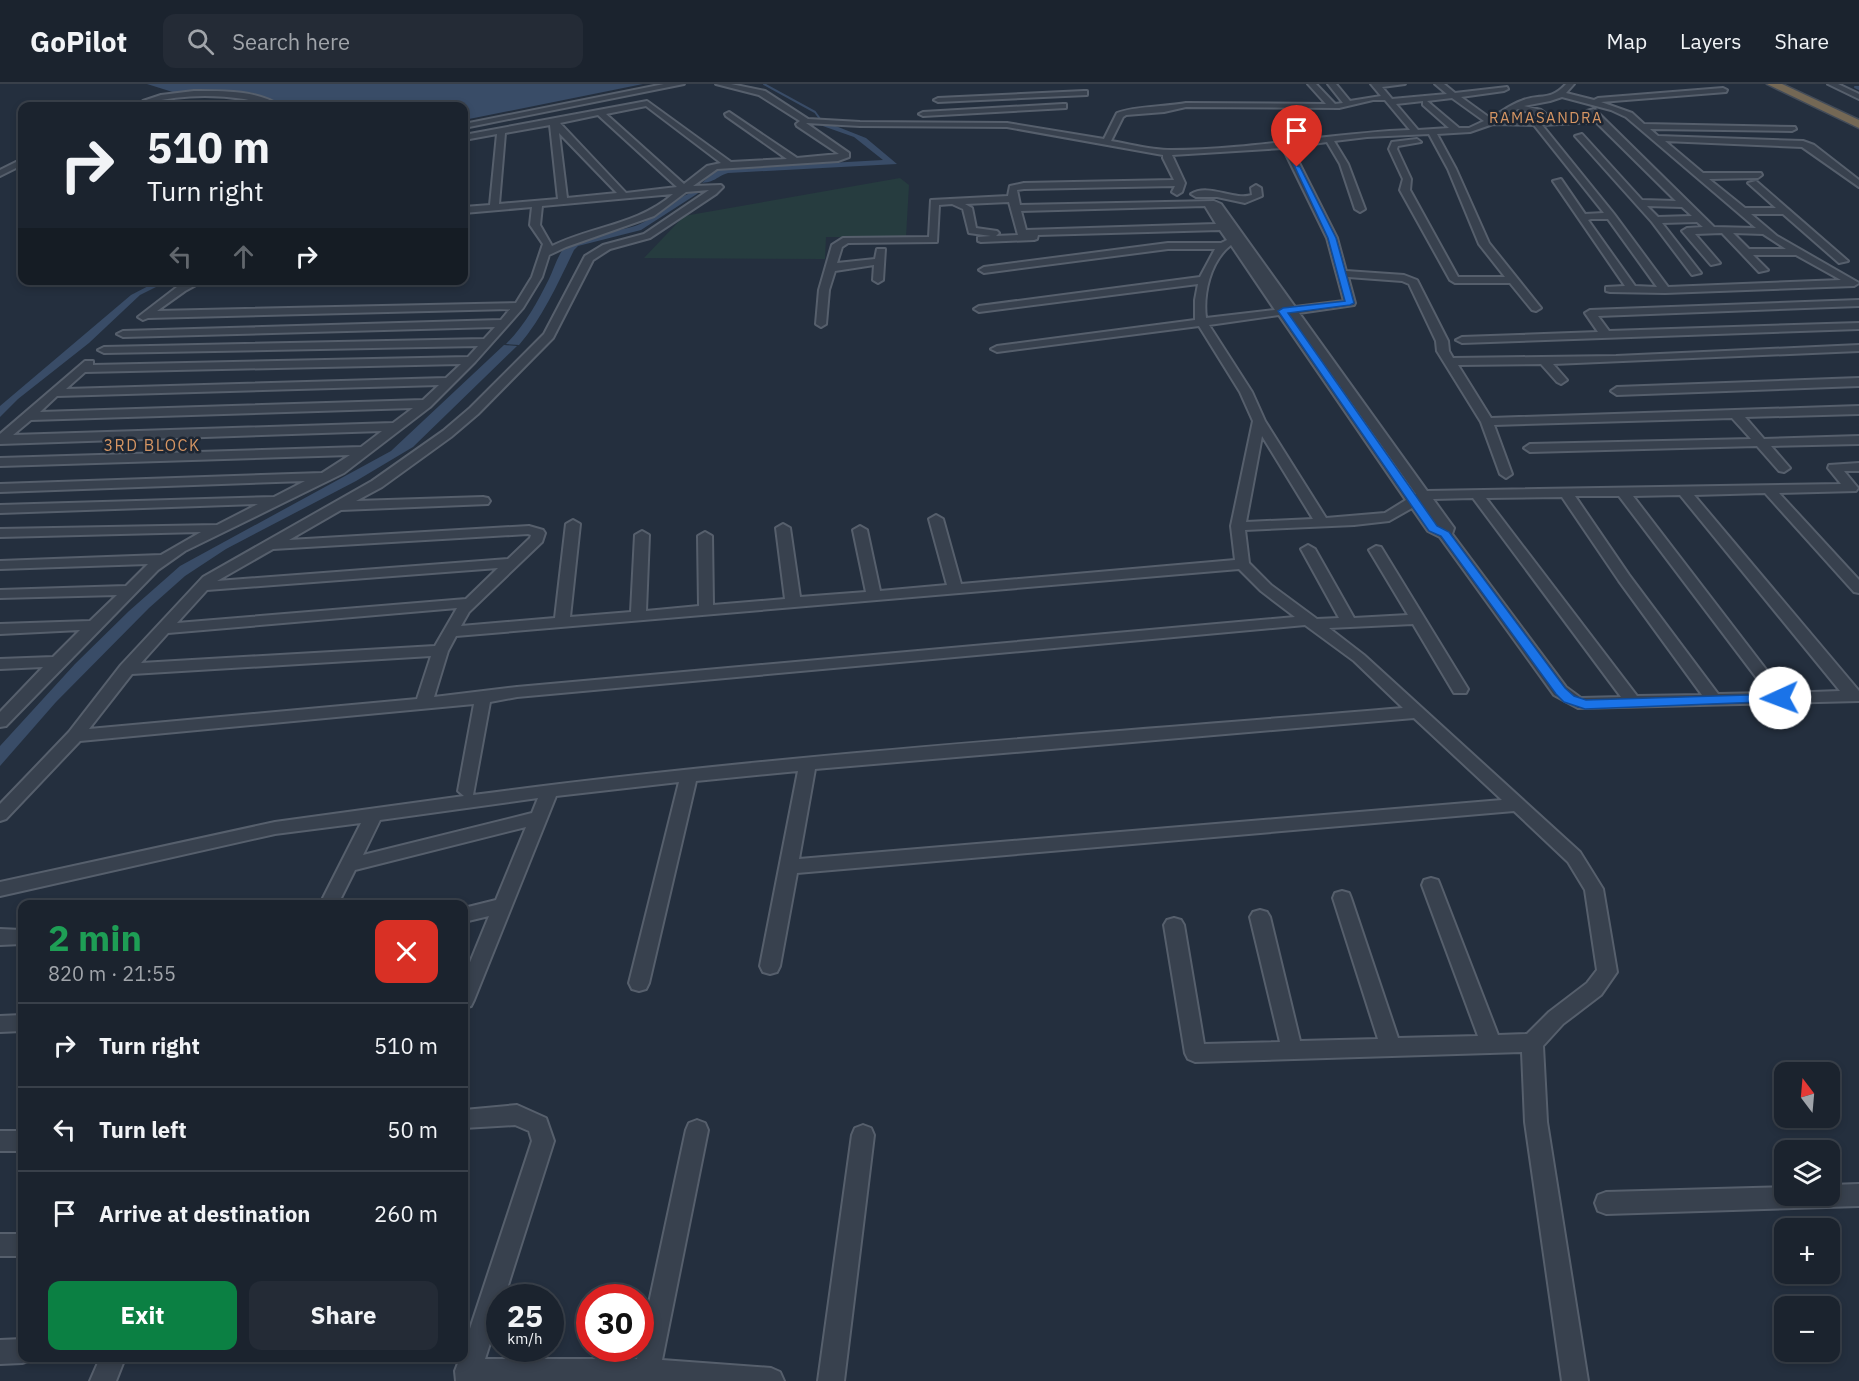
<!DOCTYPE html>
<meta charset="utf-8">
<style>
body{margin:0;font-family:"IBM Plex Sans",sans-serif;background:#242b36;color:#f1f3f6;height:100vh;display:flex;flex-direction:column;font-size:22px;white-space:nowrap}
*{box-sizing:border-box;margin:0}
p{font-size:20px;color:#a0a4aa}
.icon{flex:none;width:33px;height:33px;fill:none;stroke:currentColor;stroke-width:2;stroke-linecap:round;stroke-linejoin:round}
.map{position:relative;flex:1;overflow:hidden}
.panel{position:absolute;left:18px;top:816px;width:450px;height:462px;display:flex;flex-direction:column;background:#1b232e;border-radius:12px;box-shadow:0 3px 9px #0003,0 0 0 2px #39404a}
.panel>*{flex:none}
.top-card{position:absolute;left:18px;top:18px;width:450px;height:183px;border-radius:12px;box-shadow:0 3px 9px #0003,0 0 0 2px #39404a;background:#1b232e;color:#f1f3f6;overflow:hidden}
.needle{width:39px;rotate:344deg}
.buttons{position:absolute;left:1774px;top:978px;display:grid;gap:12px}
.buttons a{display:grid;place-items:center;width:66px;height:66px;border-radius:12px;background:#1b232e;box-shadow:0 3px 9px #0003,0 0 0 2px #39404a;font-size:30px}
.speed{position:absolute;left:486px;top:1200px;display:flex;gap:12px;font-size:30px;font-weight:700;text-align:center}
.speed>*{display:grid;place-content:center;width:78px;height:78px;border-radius:50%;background:#1b232e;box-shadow:0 3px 9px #0003,0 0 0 2px #39404a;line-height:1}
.speed small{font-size:15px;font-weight:400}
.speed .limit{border:9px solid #d22;background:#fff;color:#111}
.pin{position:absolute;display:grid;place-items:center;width:51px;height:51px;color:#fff;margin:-62px -26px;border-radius:50% 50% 50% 0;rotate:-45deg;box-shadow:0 0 6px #0007}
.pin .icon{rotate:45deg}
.me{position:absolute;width:66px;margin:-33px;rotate:268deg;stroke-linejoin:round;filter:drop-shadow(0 0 4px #0008)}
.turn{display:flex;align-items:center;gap:21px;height:126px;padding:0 30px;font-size:27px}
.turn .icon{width:78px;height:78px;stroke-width:2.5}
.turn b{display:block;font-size:42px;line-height:51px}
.lanes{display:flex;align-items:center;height:57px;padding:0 30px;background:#0003;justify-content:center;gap:30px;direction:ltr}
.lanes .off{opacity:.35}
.round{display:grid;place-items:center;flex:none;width:63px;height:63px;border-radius:12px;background:#242b36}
.summary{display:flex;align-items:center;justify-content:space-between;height:102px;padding:0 30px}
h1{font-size:36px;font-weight:700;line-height:45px;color:#1e9e55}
.button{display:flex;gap:12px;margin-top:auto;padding:12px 30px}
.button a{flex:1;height:69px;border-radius:12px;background:#0b8043;color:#fff;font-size:24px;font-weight:700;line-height:69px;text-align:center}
.button a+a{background:#242b36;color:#f1f3f6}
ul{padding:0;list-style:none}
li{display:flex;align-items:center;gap:18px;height:84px;padding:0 30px;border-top:2px solid #39404a}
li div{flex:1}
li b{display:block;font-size:22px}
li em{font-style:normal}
header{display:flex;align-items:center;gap:36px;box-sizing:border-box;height:84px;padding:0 30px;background:#1b232e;border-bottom:2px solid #39404a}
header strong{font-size:28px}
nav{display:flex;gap:33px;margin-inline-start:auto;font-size:21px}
.search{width:420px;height:54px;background:#242b36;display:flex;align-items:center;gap:15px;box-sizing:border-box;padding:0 21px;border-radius:12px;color:#a0a4aa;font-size:22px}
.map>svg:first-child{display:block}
</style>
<header>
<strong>GoPilot</strong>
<div class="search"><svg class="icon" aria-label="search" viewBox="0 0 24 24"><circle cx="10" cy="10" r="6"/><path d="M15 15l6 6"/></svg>Search here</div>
<nav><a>Map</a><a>Layers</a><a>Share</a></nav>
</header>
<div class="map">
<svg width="1859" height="1297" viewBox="0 0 1859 1297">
<rect width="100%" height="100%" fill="#242f3e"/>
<path fill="#263c3f" d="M900,94L909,101L906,153H826L825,175L644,174L684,132Z"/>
<path fill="#394c67" d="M147,0H643L464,36V22H287L253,9L233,7L179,10Z
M828,39L866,54L897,80L728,89C715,93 718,97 702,99L715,87L721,85L883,76L854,53L817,40Z
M703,106L641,146L578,162L574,166C558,199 543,233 519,261L506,260C525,241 537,219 549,195C554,185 558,170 565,163C578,150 618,148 635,142C660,133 678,108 703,106Z
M158,197H168L140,211L89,259L18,315L0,333V322L131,211Z
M504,261L517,262L413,363L356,397L226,465L185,492L149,524L56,618L0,682V662L75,580L129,527L180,482L391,367Z"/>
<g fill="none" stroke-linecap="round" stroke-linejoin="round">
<path stroke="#394c67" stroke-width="2" d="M764,0L815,28L823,39
M1859,3H1855L1859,5"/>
<defs>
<path id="minor" d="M664,0H684L464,44V40Z
M716,0H731L765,7L808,35L860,38L1007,39L1104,55L1117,29C1135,22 1165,23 1186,19L1326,20L1308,0H1316L1335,20L1343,19L1328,0H1336L1350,17L1381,12L1371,0H1405L1382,3L1392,15L1447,10L1435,0H1444L1455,9L1507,3L1508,5L1504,7L1461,13L1490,34C1500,29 1510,21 1521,17C1539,9 1550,18 1566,0H1574L1566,9L1594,16L1598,14L1723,4L1727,6L1726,8L1601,18L1632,29L1644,40L1795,43L1796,45L1792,47L1650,45L1658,52L1803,57L1814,61L1859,96V103L1802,63L1665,57L1703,89H1761L1762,91L1758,94L1709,95L1745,124H1776L1748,99L1756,97L1848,177L1839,179L1783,130H1751L1777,152L1859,199L1854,202L1665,209L1610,208L1606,207V203L1625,202L1553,97L1561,95L1585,130L1604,129L1534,41L1493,40L1470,48L1437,50L1456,85L1489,159L1541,224L1536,227L1532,226L1510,199H1455L1450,196L1400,106L1403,95L1389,65L1392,58L1417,55L1421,58L1398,62L1397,65L1411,95L1410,106L1458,193H1505L1479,160L1448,85L1429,50L1367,53L1334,57L1348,80L1365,125L1360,128L1355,125L1340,80L1327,58L1291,63L1337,154L1346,187L1404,191L1417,196L1448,257L1449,267L1453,274L1616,272L1859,261V267L1553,280L1567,296L1561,300L1557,298L1541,280L1458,281L1491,334L1859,322V330L1745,333L1764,355L1859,352V360L1771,362L1790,384L1784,388L1779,387L1757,362L1530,368L1524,364L1530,360L1751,355L1732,334L1494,341L1512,390L1506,394L1500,390L1481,338L1437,267L1436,257L1409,200L1402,197L1348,193L1355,219L1354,221L1299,229L1427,407L1841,400L1828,384L1829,381L1859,379V387H1844L1858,404L1856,407L1779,409L1859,496V509L1854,508L1765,409L1694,411L1859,607V617L1578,624L1554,611L1440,453L1428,447L1412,424L1389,437L1354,441L1245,446L1249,479L1271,501L1317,535L1339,534L1301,465L1308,461L1315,465L1354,534L1408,531L1369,466L1376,462L1381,463L1468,605L1466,609H1454L1413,540L1329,544L1364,571L1580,768L1603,805L1617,888L1601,911L1563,940L1543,962L1547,1038L1588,1297H1562L1525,1038L1522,968L1195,978L1188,975L1185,969L1164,841L1167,836L1174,834L1181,836L1184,841L1204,960L1280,958L1250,833L1253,828L1260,826L1267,828L1270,833L1300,957L1378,955L1333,814L1335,809L1342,807L1349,809L1351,814L1398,954L1478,952L1422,801L1424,796L1431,794L1438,796L1440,801L1498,951L1527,950L1549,928L1587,899L1597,886L1585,806L1568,778L1514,727L797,789L780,882L777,888L770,890L763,888L760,882L798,687L696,697L649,899L646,905L639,907L632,905L629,899L679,698L556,712L474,916L471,922L464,924V893L489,832L464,838V824L496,816L526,743L355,786L338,820H320L361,739L275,750L0,812V798L275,738L464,712L458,707L474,620L80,657L6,735L0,737V720L69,648L121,581L203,493L372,397L443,347L470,324L544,250L585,172L603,161L644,150L709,106L686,108L654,132L566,163L549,171L542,193L523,224L475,278L430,323L344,389L185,467L158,486L6,642L0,643V628L43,583L0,585V575L53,573L80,546L0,550V540L90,537L117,511L0,514V506L126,502L148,480L0,485V477L161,471L201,448L0,453V445L217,441L258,420L0,429V421L274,413L305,397L0,408V400L322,389L350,371L0,382V374L361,363L382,347L0,360V350L85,277H93V281L468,273L478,262L104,269L98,266L104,263L484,255L495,243L123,253L117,250L123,247L501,236L510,225L148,234L143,236L138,233L177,203L191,196H205L185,207L157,227L516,219L532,193L543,160L530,141L532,123L464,129V123L490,121L497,50L464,56V51L647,17L731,78L787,75L726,32L725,30L729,28L797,74L839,70L797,42L796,40L800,37L759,11ZM1562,13L1611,26L1626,33L1756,144L1714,143L1594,25L1587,27L1592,33L1554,36L1541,26L1524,22L1550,17ZM1452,14L1484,37L1469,44H1459L1427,17ZM1373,16H1385L1410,46C1330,49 1251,66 1171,66C1151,66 1130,60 1111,57L1123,33L1126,31L1164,28L1186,23L1339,24ZM1423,17V21L1449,44L1418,46L1396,20ZM646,22L721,79L707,82L684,100L606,30ZM1518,25L1535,30L1544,37L1501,35ZM598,31L677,103L626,109L560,39ZM1596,38L1676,117L1642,116L1582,50L1575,52L1652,138L1692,191L1701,189L1662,139L1697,138L1703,143L1687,144L1682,147L1711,181L1720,179L1695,150L1722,149L1759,188L1768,186L1753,171H1796L1841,196L1668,203L1614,130L1542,41ZM806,39L860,42L1007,43L1163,71V74L1174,96L1024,99L1010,102L1008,112L931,116L929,153L843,154L832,161L819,206L816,240L821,243L826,240L829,206L835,187L874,181L873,196L878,199L883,196L885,165H877L875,175L837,179L842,163L848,159L937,158L939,121L952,120L963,125L969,149L991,152L978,153V157L981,158L1034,156L1037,155L1038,151L1220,146L1227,156L1221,159H1168L984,183L979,186L984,189L1168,165H1215L1200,193L979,222L974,225L979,228L1198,200L1195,216V236L997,262L991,265L997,268L1199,242L1240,308L1253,337L1231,442L1235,476L961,500L943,435L936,431L929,435L947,501L880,507L867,446L860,442L853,446L866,508L800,513L790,444L783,440L776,444L785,515L713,521L712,452L705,448L698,452L699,522L646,527L649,451L642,447L635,451L631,528L570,533L580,440L573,436L566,440L555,534L461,542L469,528L542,458L545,449L543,446L529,442L289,456L341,426L488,420L490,417L488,414L483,413L356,417L382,403L451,353L478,330L553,254L593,176L610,165L650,154L716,110L723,103L721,101L693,102L717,85L838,77L849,73V69ZM550,41L558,115L499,120L505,49ZM559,49L617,109L567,114ZM1283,64L1327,154L1344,217L1295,223L1221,120L1214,117L1020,121L1017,106L1024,105L1175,102L1172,108L1177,111L1182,108L1185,99L1172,71ZM673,110C638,141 592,142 552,162L540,141L542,122ZM1009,118L1018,151L996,152L999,149L997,147L976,144L972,124L965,120ZM1205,122L1216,140L1026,146L1021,127ZM1647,122L1682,123L1692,132L1658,133ZM1591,135H1608L1657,203L1635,202L1588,136ZM1733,149L1763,150L1786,165H1749ZM1231,161L1275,226L1206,234C1203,210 1210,177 1231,161ZM1289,230L1416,410H1415ZM1279,231L1406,416L1385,429L1326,434L1265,337L1252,308L1209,241ZM461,280L446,294L66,305L85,288ZM439,301L423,316L40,328L57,312ZM413,324L393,339L13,351L31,336ZM1262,352L1313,435L1246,438ZM1680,411L1840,607L1784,609L1633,412ZM1575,412H1619L1768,609L1718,610L1629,491ZM1562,413L1619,497L1702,611L1637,612L1486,414ZM1473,414L1621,613L1581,614L1566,603L1452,450L1454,444L1433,415ZM528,450L531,451L530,454L508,475L217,497L273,465ZM498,484L466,515L177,539L207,506ZM1239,485L1261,507L1295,533L517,603L434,613L448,567L456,552ZM457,524L435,562L141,579L168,549ZM1305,541L1354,577L1403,624C1093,650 781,670 473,711L490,618L517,613ZM431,572L417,615L89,645L132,590ZM1414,634L1502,716L799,775L815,685ZM538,714L532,729L363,771L380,736Z
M1828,0H1838L1859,10V15Z
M194,7C221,7 258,6 280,22C268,23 256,17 244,15C211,10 179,11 147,19L143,17L161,11Z
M1084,7H1087V11L938,18L934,16L938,14Z
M1063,20H1066V24L923,32L919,30L923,28Z
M22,75V81L0,92V86Z
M1256,101L1261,104L1262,112L1245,119L1217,113H1196L1191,110C1209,99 1233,117 1252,111L1251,104Z
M1859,216V222L1598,232L1609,247L1859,239V245L1462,259L1456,256L1462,253L1598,248L1585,229L1590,226Z
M1859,294V302L1617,311L1611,307L1617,303Z
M0,845L22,846V860L0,861Z
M22,931V947L0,948V932Z
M517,1021L546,1034L554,1057L504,1214H500V1228L485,1275H637L686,1046L689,1039L697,1036L705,1039L708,1046L662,1276L771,1284L780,1288L784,1297H456L455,1287L460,1274H464V1263L532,1057L529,1047L515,1041L464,1044V1026Z
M863,1041L871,1044L874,1051L844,1297H818L852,1051L855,1044Z
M0,1047H22V1067H0Z
M1859,1100V1122L1606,1130L1598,1127L1595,1119L1598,1111L1606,1108L1785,1103V1112H1830V1101Z
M0,1150H22V1172H0Z
M22,1255V1274H32L31,1276L22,1279L0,1280V1256Z
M100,1274H125L116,1297H90Z"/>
<path id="highway" d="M1767,0H1782L1859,36V44Z"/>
</defs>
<use href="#minor" stroke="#565f6c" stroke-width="4"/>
<use href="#highway" stroke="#434c59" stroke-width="3"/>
<use href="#minor" fill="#38414e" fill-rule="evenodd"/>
<use href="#highway" fill="#746855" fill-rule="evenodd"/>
</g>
<path fill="#1a73e8" stroke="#114b97" stroke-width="1.5" d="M1294,81L1300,83L1336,154L1354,219L1350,221L1288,229L1437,442L1449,448L1565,604L1574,612L1586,616L1780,610L1785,611L1787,614L1785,617L1585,625L1564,618L1556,610L1441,452L1429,447L1278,227L1283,224L1345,217L1328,154Z"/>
<g text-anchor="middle" stroke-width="5" stroke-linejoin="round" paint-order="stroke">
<g font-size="15" letter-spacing="1.5" fill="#d59563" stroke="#1d2633">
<text x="1546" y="39">RAMASANDRA</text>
</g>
<g font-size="16" letter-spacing="1.5" fill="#d59563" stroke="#1d2633">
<text x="152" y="367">3RD BLOCK</text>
</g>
</g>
</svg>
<div class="buttons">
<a><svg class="needle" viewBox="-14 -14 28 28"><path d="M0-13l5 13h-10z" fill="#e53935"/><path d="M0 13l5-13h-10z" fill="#a0a4aa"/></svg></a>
<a><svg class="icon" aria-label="layers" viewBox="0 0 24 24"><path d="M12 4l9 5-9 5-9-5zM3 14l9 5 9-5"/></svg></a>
<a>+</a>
<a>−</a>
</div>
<div class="speed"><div>25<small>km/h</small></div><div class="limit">30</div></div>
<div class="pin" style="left:1297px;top:83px;background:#d93025"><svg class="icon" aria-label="arrive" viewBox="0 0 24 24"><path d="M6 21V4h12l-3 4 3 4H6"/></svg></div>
<svg class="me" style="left:1780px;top:614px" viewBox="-20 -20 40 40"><circle r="19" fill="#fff"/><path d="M0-13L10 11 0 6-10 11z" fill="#1a73e8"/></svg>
<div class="top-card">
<div class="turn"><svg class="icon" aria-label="right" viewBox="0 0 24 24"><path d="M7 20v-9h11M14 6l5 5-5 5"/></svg><div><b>510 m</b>Turn right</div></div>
<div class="lanes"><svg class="icon off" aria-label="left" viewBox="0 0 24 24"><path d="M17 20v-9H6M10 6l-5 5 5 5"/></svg><svg class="icon off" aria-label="ahead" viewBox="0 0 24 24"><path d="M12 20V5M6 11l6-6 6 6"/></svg><svg class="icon" aria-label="right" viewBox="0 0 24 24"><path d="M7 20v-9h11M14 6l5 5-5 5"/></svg></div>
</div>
<section class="panel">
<div class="summary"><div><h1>2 min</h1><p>820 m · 21:55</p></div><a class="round" style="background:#d93025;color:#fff"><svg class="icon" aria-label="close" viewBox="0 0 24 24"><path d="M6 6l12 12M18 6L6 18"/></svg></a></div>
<ul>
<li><svg class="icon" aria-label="right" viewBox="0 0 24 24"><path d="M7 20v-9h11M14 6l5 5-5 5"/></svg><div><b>Turn right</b></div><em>510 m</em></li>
<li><svg class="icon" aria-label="left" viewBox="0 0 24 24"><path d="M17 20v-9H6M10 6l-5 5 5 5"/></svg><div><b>Turn left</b></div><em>50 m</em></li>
<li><svg class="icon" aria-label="arrive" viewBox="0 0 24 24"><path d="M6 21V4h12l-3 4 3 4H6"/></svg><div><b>Arrive at destination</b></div><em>260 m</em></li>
</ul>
<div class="button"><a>Exit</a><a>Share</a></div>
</section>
</div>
